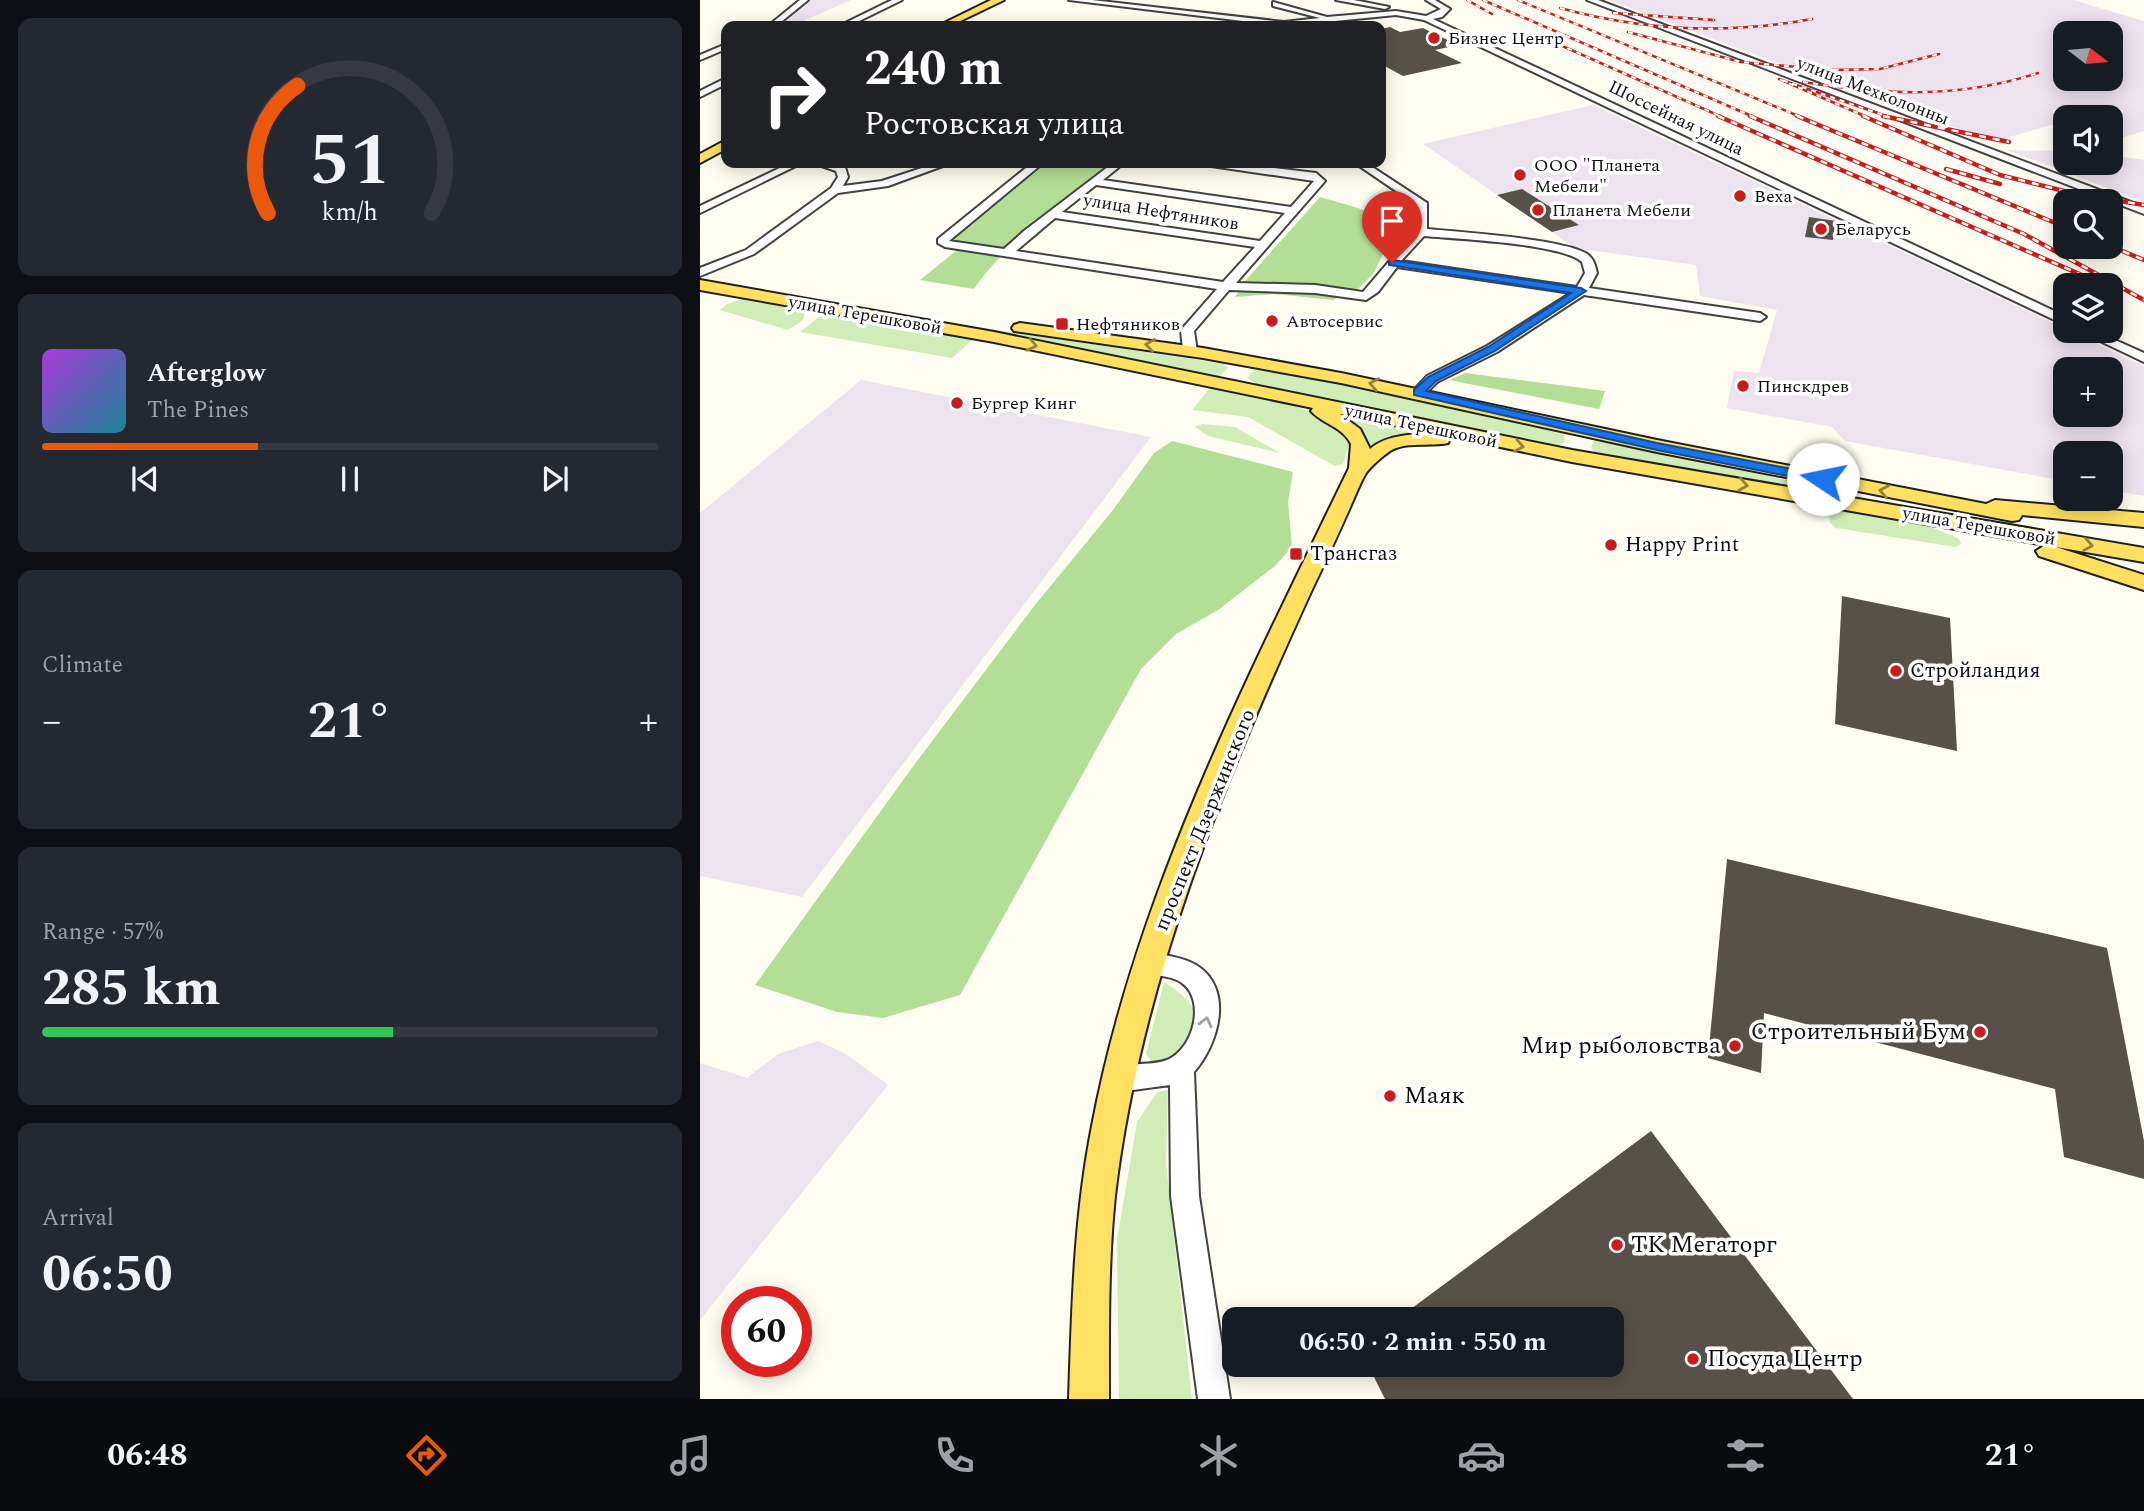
<!DOCTYPE html>
<html lang="en">
<head>
<meta charset="utf-8">
<style>
	body { margin:0; font-family:Spectral,serif; background:#242831; color:#f1f3f6; height:100vh; display:flex; flex-direction:column; font-size:26px; white-space:nowrap }
	* { box-sizing:border-box; margin:0 }
	p { font-size:23px; color:#9ea1a6 }
	.icon { flex:none; width:38px; height:38px; fill:none; stroke:currentColor; stroke-width:2; stroke-linecap:round; stroke-linejoin:round }
	.map { position:relative; flex:1; overflow:hidden }
	.panel { display:flex; flex-direction:column; gap:18px; padding:18px; background:#0d0f14; width:700px }
	.panel>* { flex:none }
	.top-card { position:absolute; left:21px; top:21px; width:665px; height:147px; border-radius:14px; box-shadow:0 4px 18px #0003; background:#202124; color:#fff; overflow:hidden }
	.needle { width:46px; rotate:106deg }
	.buttons { position:absolute; left:1353px; top:21px; display:grid; gap:14px }
	.buttons a { display:grid; place-items:center; width:70px; height:70px; border-radius:14px; background:#171b24; box-shadow:0 4px 18px #0003; font-size:35px }
	.speed { position:absolute; left:21px; top:1286px; display:flex; gap:14px; font-size:35px; font-weight:700; text-align:center }
	.speed>* { display:grid; place-content:center; width:91px; height:91px; border-radius:50%; background:#171b24; box-shadow:0 4px 18px #0003; line-height:1 }
	.speed .limit { border:10px solid #d22; background:#fff; color:#111 }
	.pin { position:absolute; display:grid; place-items:center; width:60px; height:60px; color:#fff; margin:-72px -30px; border-radius:50% 50% 50% 0; rotate:-45deg; box-shadow:0 0 7px #0007 }
	.pin .icon { rotate:45deg }
	.me { position:absolute; width:77px; margin:-38px; rotate:281deg; stroke-linejoin:round; filter:drop-shadow(0 0 5px #0008) }
	.turn { display:flex; align-items:center; gap:24px; height:147px; padding:0 28px; font-size:32px }
	.turn .icon { width:91px; height:91px; stroke-width:2.5 }
	.turn b { display:block; font-size:49px; line-height:60px }
	.big { font-size:52px; font-weight:700; line-height:1.1 }
	.panel .widget { flex:1; display:flex; flex-direction:column; justify-content:center; gap:10px; min-width:0; padding:0 24px; border-radius:14px; background:#242831 }
	.panel .dial { align-items:center; gap:0 }
	.dial svg { height:182px; overflow:visible; fill:none; stroke:#363941; stroke-width:7; stroke-linecap:round; text-anchor:middle }
	.dial text { fill:#f1f3f6; stroke:none }
	.song { display:flex; align-items:center; gap:21px }
	.cover { width:84px; height:84px; border-radius:10px; background:linear-gradient(135deg,hsl(280 70% 55%),hsl(190 70% 35%)) }
	.played { height:7px; border-radius:4px; background:linear-gradient(90deg,#ea580c 35%,#363941 35%) }
	.keys { display:flex; justify-content:space-around; direction:ltr }
	.heat { display:flex; justify-content:space-between; align-items:center; font-size:38px; direction:ltr }
	.charge { height:10px; border-radius:5px; background:linear-gradient(90deg,#34c759 57%,#363941 0) }
	.trip { position:absolute; left:522px; top:1307px; width:402px; height:70px; border-radius:14px; background:#171b24; box-shadow:0 4px 18px #0003; font-weight:700; line-height:70px; text-align:center }
	.menu { display:flex; height:112px; justify-content:space-around; align-items:center; background:#090b0e; color:#9ea1a6 }
	.menu .icon { width:49px; height:49px }
	.menu .on { color:#ea580c }
	.menu b { font-size:32px; color:#f1f3f6 }
	main { display:flex; flex:1; min-height:0 }
	.map>svg:first-child { display:block }
	.industrial { fill:#ede3ee; fill-rule:evenodd }
	.green { fill:#d0edb7 }
	.forest { fill:#b3de95 }
	.building { fill:#58514a }
	.lines { fill:none; stroke-linecap:round; stroke-linejoin:round }
	.minor-casing { stroke:#424242; stroke-width:4 }
	.major-casing { stroke:#202020; stroke-width:4 }
	.minor { fill:#fff; fill-rule:evenodd }
	.major { fill:#ffe061; fill-rule:evenodd }
	.rail-far1-casing { stroke:#c91d1d; stroke-width:2.5 }
	.rail-casing { stroke:#c91d1d; stroke-width:4.5 }
	.rail-far1 { stroke:#fff; stroke-width:2; stroke-dasharray:5; stroke-linecap:butt }
	.rail { stroke:#fff; stroke-width:2.5; stroke-dasharray:7; stroke-linecap:butt }
	.oneway { stroke:#93823c }
	.oneway2 { stroke:#9f9f9f }
	.route { fill:#1a73e8; stroke:#114b97; stroke-width:2 }
	.poi-dot { fill:#c91d1d; stroke:#fff; stroke-width:2.5 }
	.labels { text-anchor:middle; dominant-baseline:central; stroke-width:7; stroke-linejoin:round; paint-order:stroke }
	.far-poi-label { font-size:18px; fill:#0f0f0f; stroke:#fff; text-anchor:start }
	.far-street-label { font-size:18px; fill:#0f0f0f; stroke:#fff }
	.poi-label { font-size:21px; fill:#0f0f0f; stroke:#fff; text-anchor:start }
	.street-label { font-size:21px; fill:#0f0f0f; stroke:#fff }
	.near-poi-label { font-size:24px; fill:#0f0f0f; stroke:#fff; text-anchor:start }
</style>
</head>
<body>
<main>
<section class="panel">
<div class="widget dial"><svg viewBox="0 0 100 80">
<path d="M14 69A42 42 0 1 1 86 69"/>
<path d="M14 69A42 42 0 0 1 27 13" stroke="#ea580c"/>
<text x="50" y="56" font-size="32" font-weight="700">51</text>
<text x="50" y="72" font-size="11">km/h</text>
</svg></div>
<div class="widget">
<div class="song"><i class="cover"></i><div><b>Afterglow</b><p>The Pines</p></div></div>
<div class="played"></div>
<div class="keys"><svg class="icon" aria-label="previous" viewBox="0 0 24 24"><path d="M18 5L8 12l10 7zM5 5v14"/></svg><svg class="icon" aria-label="pause" viewBox="0 0 24 24"><path d="M8 5v14M16 5v14"/></svg><svg class="icon" aria-label="next" viewBox="0 0 24 24"><path d="M6 5l10 7-10 7zM19 5v14"/></svg></div>
</div>
<div class="widget"><p>Climate</p>
<div class="heat"><a>−</a><b class="big">21°</b><a>+</a></div>
</div>
<div class="widget"><p>Range · 57%</p><b class="big">285 km</b><div class="charge"></div></div>
<div class="widget"><p>Arrival</p><b class="big">06:50</b></div>
</section>
<div class="map">
<svg width="1444" height="1399" viewBox="0 0 1444 1399">
	<rect width="100%" height="100%" fill="#fffdf1"/>
	<path class="industrial" d="M109 0H151L99 23 81 22Z
		M909 0H1373L1444 21V131L1421 138 1411 135 1410 117H1365V121L1296 141 1203 110ZM1410 33V79H1365V33Z
		M893 105 1444 366V496L1411 490 1410 453H1365V481L1145 441 1132 427 1027 408 1034 371 1059 373 1077 310 1000 296 996 265 875 248 723 144ZM1365 369H1410V415H1365Z
		M1307 150 1365 151V163H1410L1411 155 1444 160V202Z
		M161 380 451 437 102 897 0 876V513Z
		M118 1041 146 1054 188 1085 0 1320V1063L47 1078 78 1054Z"/>
	<path class="green" d="M45 298 106 310 103 320 88 330 20 310 27 304Z
		M124 313 273 339 252 358 100 332Z
		M243 322 499 360 524 364 528 368 520 376 510 377Z
		M554 370H569L849 428 860 431 865 437 864 443 857 447 841 444 557 384 547 378Z
		M510 388C545 396 608 402 635 427 640 431 644 439 649 444L643 464 635 466 548 417 492 410Z
		M645 417 723 434 683 441 668 449 658 428Z
		M502 424 535 427 580 453 508 436 495 427Z
		M894 441H908L1173 499 896 454 891 448Z
		M1141 509C1181 515 1223 520 1259 539L1261 544 1256 547 1136 528 1130 523 1129 516 1132 511Z
		M464 982C477 991 495 1002 496 1019 496 1034 479 1060 464 1062 460 1063 456 1062 452 1062L446 1054Z
		M468 1090 466 1163 492 1399H419L417 1240 437 1122 457 1092Z"/>
	<path class="forest" d="M345 163H414C365 202 310 237 274 289L220 280 256 251 250 240Z
		M620 197 658 208 697 226 673 274 659 288 633 300 574 294 535 297 546 280Z
		M765 373 905 391 899 409 749 380Z
		M472 441 593 472 588 502 592 547 575 566 518 610 476 634 441 669 260 995 183 1018 137 1012 55 985 217 761 335 605 413 510 454 453Z"/>
	<path class="building" d="M690 27 700 32 723 28 758 45 735 50 762 63 703 76 681 64V29Z
		M822 189 879 225 852 232 797 195Z
		M1109 217 1136 221 1133 240 1105 237Z
		M1142 596 1250 618 1257 751 1135 724Z
		M1027 859 1407 948 1444 1141V1179L1364 1157 1355 1089 1064 1013 1061 1073 1008 1058Z
		M951 1131 1153 1399H685L668 1365H912V1320H696Z"/>
	<g class="lines">
		<g class="minor-casing">
			<path id="minor" d="M100 0H108L76 26H68Z
				M192 0H202L149 26H139Z
				M369 0H392L584 22 620 18 573 6V2L627 17 696 11 726 16 741 9 726 0H735L750 9 742 17 733 19 1365 316V325L724 20 696 15 584 26Z
				M636 0H654L689 7 685 9Z
				M887 0H898L1444 207V214Z
				M26 44V49L0 60V55Z
				M26 78V84L0 97V91Z
				M90 163H102L0 213V206Z
				M113 163H129L145 167 148 177 143 186 182 181 237 163H251L188 186 138 193 54 254 0 276V268L46 250 131 188 138 177 136 171Z
				M332 163H343L249 241 304 249 324 231 413 163H424L403 180 591 207 614 181 511 166 506 163H533L616 173 625 181 536 283 615 285 663 292 715 231 718 206 655 163H666L727 203V229C759 232 865 239 887 254 894 259 895 265 897 273L889 288 1060 313 1066 317 1060 321 884 295 797 352 737 382 723 396 718 397 711 393 727 376 787 346 871 293 697 267 678 292 666 300 615 293 529 290 494 331 497 351 490 355 483 351 481 330 517 289 245 247 238 243V239ZM396 185 585 213 560 241 362 212ZM355 218 555 247 523 282 316 251ZM724 236C756 239 861 243 882 262L885 273 877 287 701 261Z
				M1379 331H1395L1444 353V362Z
				M449 953C465 955 482 957 496 965 535 989 518 1045 494 1072L499 1196 530 1399H498L471 1196 470 1085 433 1090 418 1091 409 1087 405 1078 409 1069C427 1061 448 1067 467 1060 494 1049 506 1000 482 983 470 974 454 977 441 972L437 964 441 956Z"/>
		</g>
		<g class="major-casing">
			<path id="major" d="M291 0H304L250 26H238Z
				M26 140V149L0 163V154Z
				M0 280 294 332 872 450 1444 548V562L1356 547 1444 575V590L1339 556 1336 551 1345 545 872 462 748 436 750 439 748 443C730 447 706 441 690 451 683 456 671 466 666 473 659 485 654 499 648 512 636 539 623 567 610 594 522 786 440 984 415 1196 408 1264 409 1331 409 1399H369C372 1307 374 1217 392 1126 436 893 547 679 649 468L651 444C642 426 622 424 611 411L613 408 294 342 0 290ZM640 414 736 434C714 434 687 434 670 449L660 429Z
				M320 323 503 348 641 373 957 440 1286 504 1295 500 1444 513V527L1322 515 1319 520 1312 521 957 452 641 383 503 358 314 331 312 328 314 325Z"/>
		</g>
		<use href="#minor" class="minor"/>
		<use href="#major" class="major"/>
		<g class="rail-far1-casing">
			<path id="rail-far1" d="M767 0 792 14
				M783 0 1054 117
				M818 0 1101 117
				M860 8C944 31 1026 35 1112 19
				M913 13 1014 20
				M928 32 1041 62 1131 70 1180 69 1239 54
				M849 40 1022 117
				M1103 82C1183 95 1260 99 1338 73
				M1167 117 1079 79 1189 117"/>
		</g>
		<g class="rail-casing">
			<path id="rail" d="M1018 116 1384 276
				M1050 116 1324 234 1444 300
				M1097 116 1365 227
				M1163 116 1300 175 1372 193 1444 205
				M1183 116 1309 142
				M1246 169 1300 184
				M1410 246 1444 260"/>
		</g>
		<use href="#rail-far1" class="rail-far1"/>
		<use href="#rail" class="rail"/>
	</g>
	<defs><path id="oneway-chevron" d="M-2-3.5L2.5 0L-2 3.5" fill="none" stroke-width="1.6" stroke-linecap="round" stroke-linejoin="round" transform="scale(1.75)"/></defs>
	<g class="oneway">
		<use href="#oneway-chevron" transform="translate(332 345) rotate(12)"/>
		<use href="#oneway-chevron" transform="translate(450 345) rotate(-172)"/>
		<use href="#oneway-chevron" transform="translate(674 384) rotate(-169)"/>
		<use href="#oneway-chevron" transform="translate(819 446) rotate(11)"/>
		<use href="#oneway-chevron" transform="translate(1043 485) rotate(10)"/>
		<use href="#oneway-chevron" transform="translate(1184 491) rotate(-169)"/>
		<use href="#oneway-chevron" transform="translate(1388 545) rotate(10)"/>
	</g>
	<use class="oneway2" href="#oneway-chevron" transform="translate(506 1022) rotate(-76)"/>
	<path class="route" d="M692 260 881 288 886 291 795 351 736 381 726 391 957 443 1123 475 1129 479 1123 483 957 450 714 395V390L728 377 788 347 871 293 689 265V261Z"/>
	<g class="poi-dot">
		<circle cx="734" cy="38" r="7"/>
		<circle cx="820" cy="175" r="7"/>
		<circle cx="1040" cy="196" r="7"/>
		<circle cx="838" cy="210" r="7"/>
		<circle cx="1121" cy="229" r="7"/>
		<circle cx="572" cy="321" r="7"/>
		<rect x="355" y="317" width="14" height="14" rx="3.5"/>
		<circle cx="1043" cy="386" r="7"/>
		<circle cx="257" cy="403" r="7"/>
		<circle cx="911" cy="545" r="7"/>
		<rect x="589" y="547" width="14" height="14" rx="3.5"/>
		<circle cx="1196" cy="671" r="7"/>
		<circle cx="1280" cy="1032" r="7"/>
		<circle cx="1035" cy="1046" r="7"/>
		<circle cx="690" cy="1096" r="7"/>
		<circle cx="917" cy="1245" r="7"/>
		<circle cx="993" cy="1359" r="7"/>
	</g>
	<g class="labels">
		<g class="far-poi-label">
			<text x="748" y="38">Бизнес Центр</text>
			<text x="834" y="165">ООО "Планета<tspan x="834" dy="21">Мебели"</tspan></text>
			<text x="1054" y="196">Веха</text>
			<text x="852" y="210">Планета Мебели</text>
			<text x="1135" y="229">Беларусь</text>
			<text x="586" y="321">Автосервис</text>
			<text x="376" y="324">Нефтяников</text>
			<text x="1057" y="386">Пинскдрев</text>
			<text x="271" y="403">Бургер Кинг</text>
		</g>
		<g class="far-street-label">
			<text transform="translate(1173 91) rotate(21)">улица Мехколонны</text>
			<text transform="translate(976 118) rotate(26)">Шоссейная улица</text>
			<text transform="translate(461 212) rotate(9)">улица Нефтяников</text>
			<text transform="translate(165 315) rotate(10)">улица Терешковой</text>
			<text transform="translate(721 426) rotate(12)">улица Терешковой</text>
			<text transform="translate(1279 526) rotate(10)">улица Терешковой</text>
		</g>
		<g class="poi-label">
			<text x="925" y="545">Happy Print</text>
			<text x="610" y="554">Трансгаз</text>
			<text x="1210" y="671">Стройландия</text>
		</g>
		<g class="street-label">
			<text transform="translate(505 820) rotate(-68)">проспект Дзержинского</text>
		</g>
		<g class="near-poi-label">
			<text x="1266" y="1032" text-anchor="end">Строительный Бум</text>
			<text x="1021" y="1046" text-anchor="end">Мир рыболовства</text>
			<text x="704" y="1096">Маяк</text>
			<text x="931" y="1245">ТК Мегаторг</text>
			<text x="1007" y="1359">Посуда Центр</text>
		</g>
	</g>
</svg>
<div class="buttons">
<a><svg class="needle" viewBox="-14 -14 28 28"><path d="M0-13l5 13h-10z" fill="#e53935"/><path d="M0 13l5-13h-10z" fill="#9ea1a6"/></svg></a>
<a><svg class="icon" aria-label="sound" viewBox="0 0 24 24"><path d="M4 9h4l5-4v14l-5-4H4zM17 9q2 3 0 6"/></svg></a>
<a><svg class="icon" aria-label="search" viewBox="0 0 24 24"><circle cx="10" cy="10" r="6"/><path d="M15 15l6 6"/></svg></a>
<a><svg class="icon" aria-label="layers" viewBox="0 0 24 24"><path d="M12 4l9 5-9 5-9-5zM3 14l9 5 9-5"/></svg></a>
<a>+</a>
<a>−</a>
</div>
<div class="speed"><div class="limit">60</div></div>
<div class="pin" style="left:692px;top:263px;background:#d93025"><svg class="icon" aria-label="arrive" viewBox="0 0 24 24"><path d="M6 21V4h12l-3 4 3 4H6"/></svg></div>
<svg class="me" style="left:1123px;top:479px" viewBox="-20 -20 40 40"><circle r="19" fill="#fff"/><path d="M0-13L10 11 0 6-10 11z" fill="#1a73e8"/></svg>
<div class="trip">06:50 · 2 min · 550 m</div>
<div class="top-card">
<div class="turn"><svg class="icon" aria-label="right" viewBox="0 0 24 24"><path d="M7 20v-9h11M14 6l5 5-5 5"/></svg><div><b>240 m</b>Ростовская улица</div></div>
</div>
</div>
</main>
<nav class="menu">
<b>06:48</b>
<svg class="icon on" aria-label="directions" viewBox="0 0 24 24"><path d="M12 3l9 9-9 9-9-9zM9 14v-3h6M13 9l2 2-2 2"/></svg>
<svg class="icon" aria-label="music" viewBox="0 0 24 24"><path d="M9 18V5l10-2v13"/><circle cx="6" cy="18" r="3"/><circle cx="16" cy="16" r="3"/></svg>
<svg class="icon" aria-label="phone" viewBox="0 0 24 24"><path d="M5 4h4l2 5-3 2q2 4 5 5l2-3 5 2v4C11 20 4 13 5 4z"/></svg>
<svg class="icon" aria-label="climate" viewBox="0 0 24 24"><path d="M12 3v18M4 7l16 10M4 17L20 7"/></svg>
<svg class="icon" aria-label="car" viewBox="0 0 24 24"><path d="M5 17H2v-5l4-1 3-4h7l3 4 3 1v5h-3M9 17h6M6 11h13"/><circle cx="7" cy="17" r="2"/><circle cx="17" cy="17" r="2"/></svg>
<svg class="icon" aria-label="filters" viewBox="0 0 24 24"><path d="M4 7h16M4 17h16"/><circle cx="9" cy="7" r="2"/><circle cx="15" cy="17" r="2"/></svg>
<b>21°</b>
</nav>
</body>
</html>
